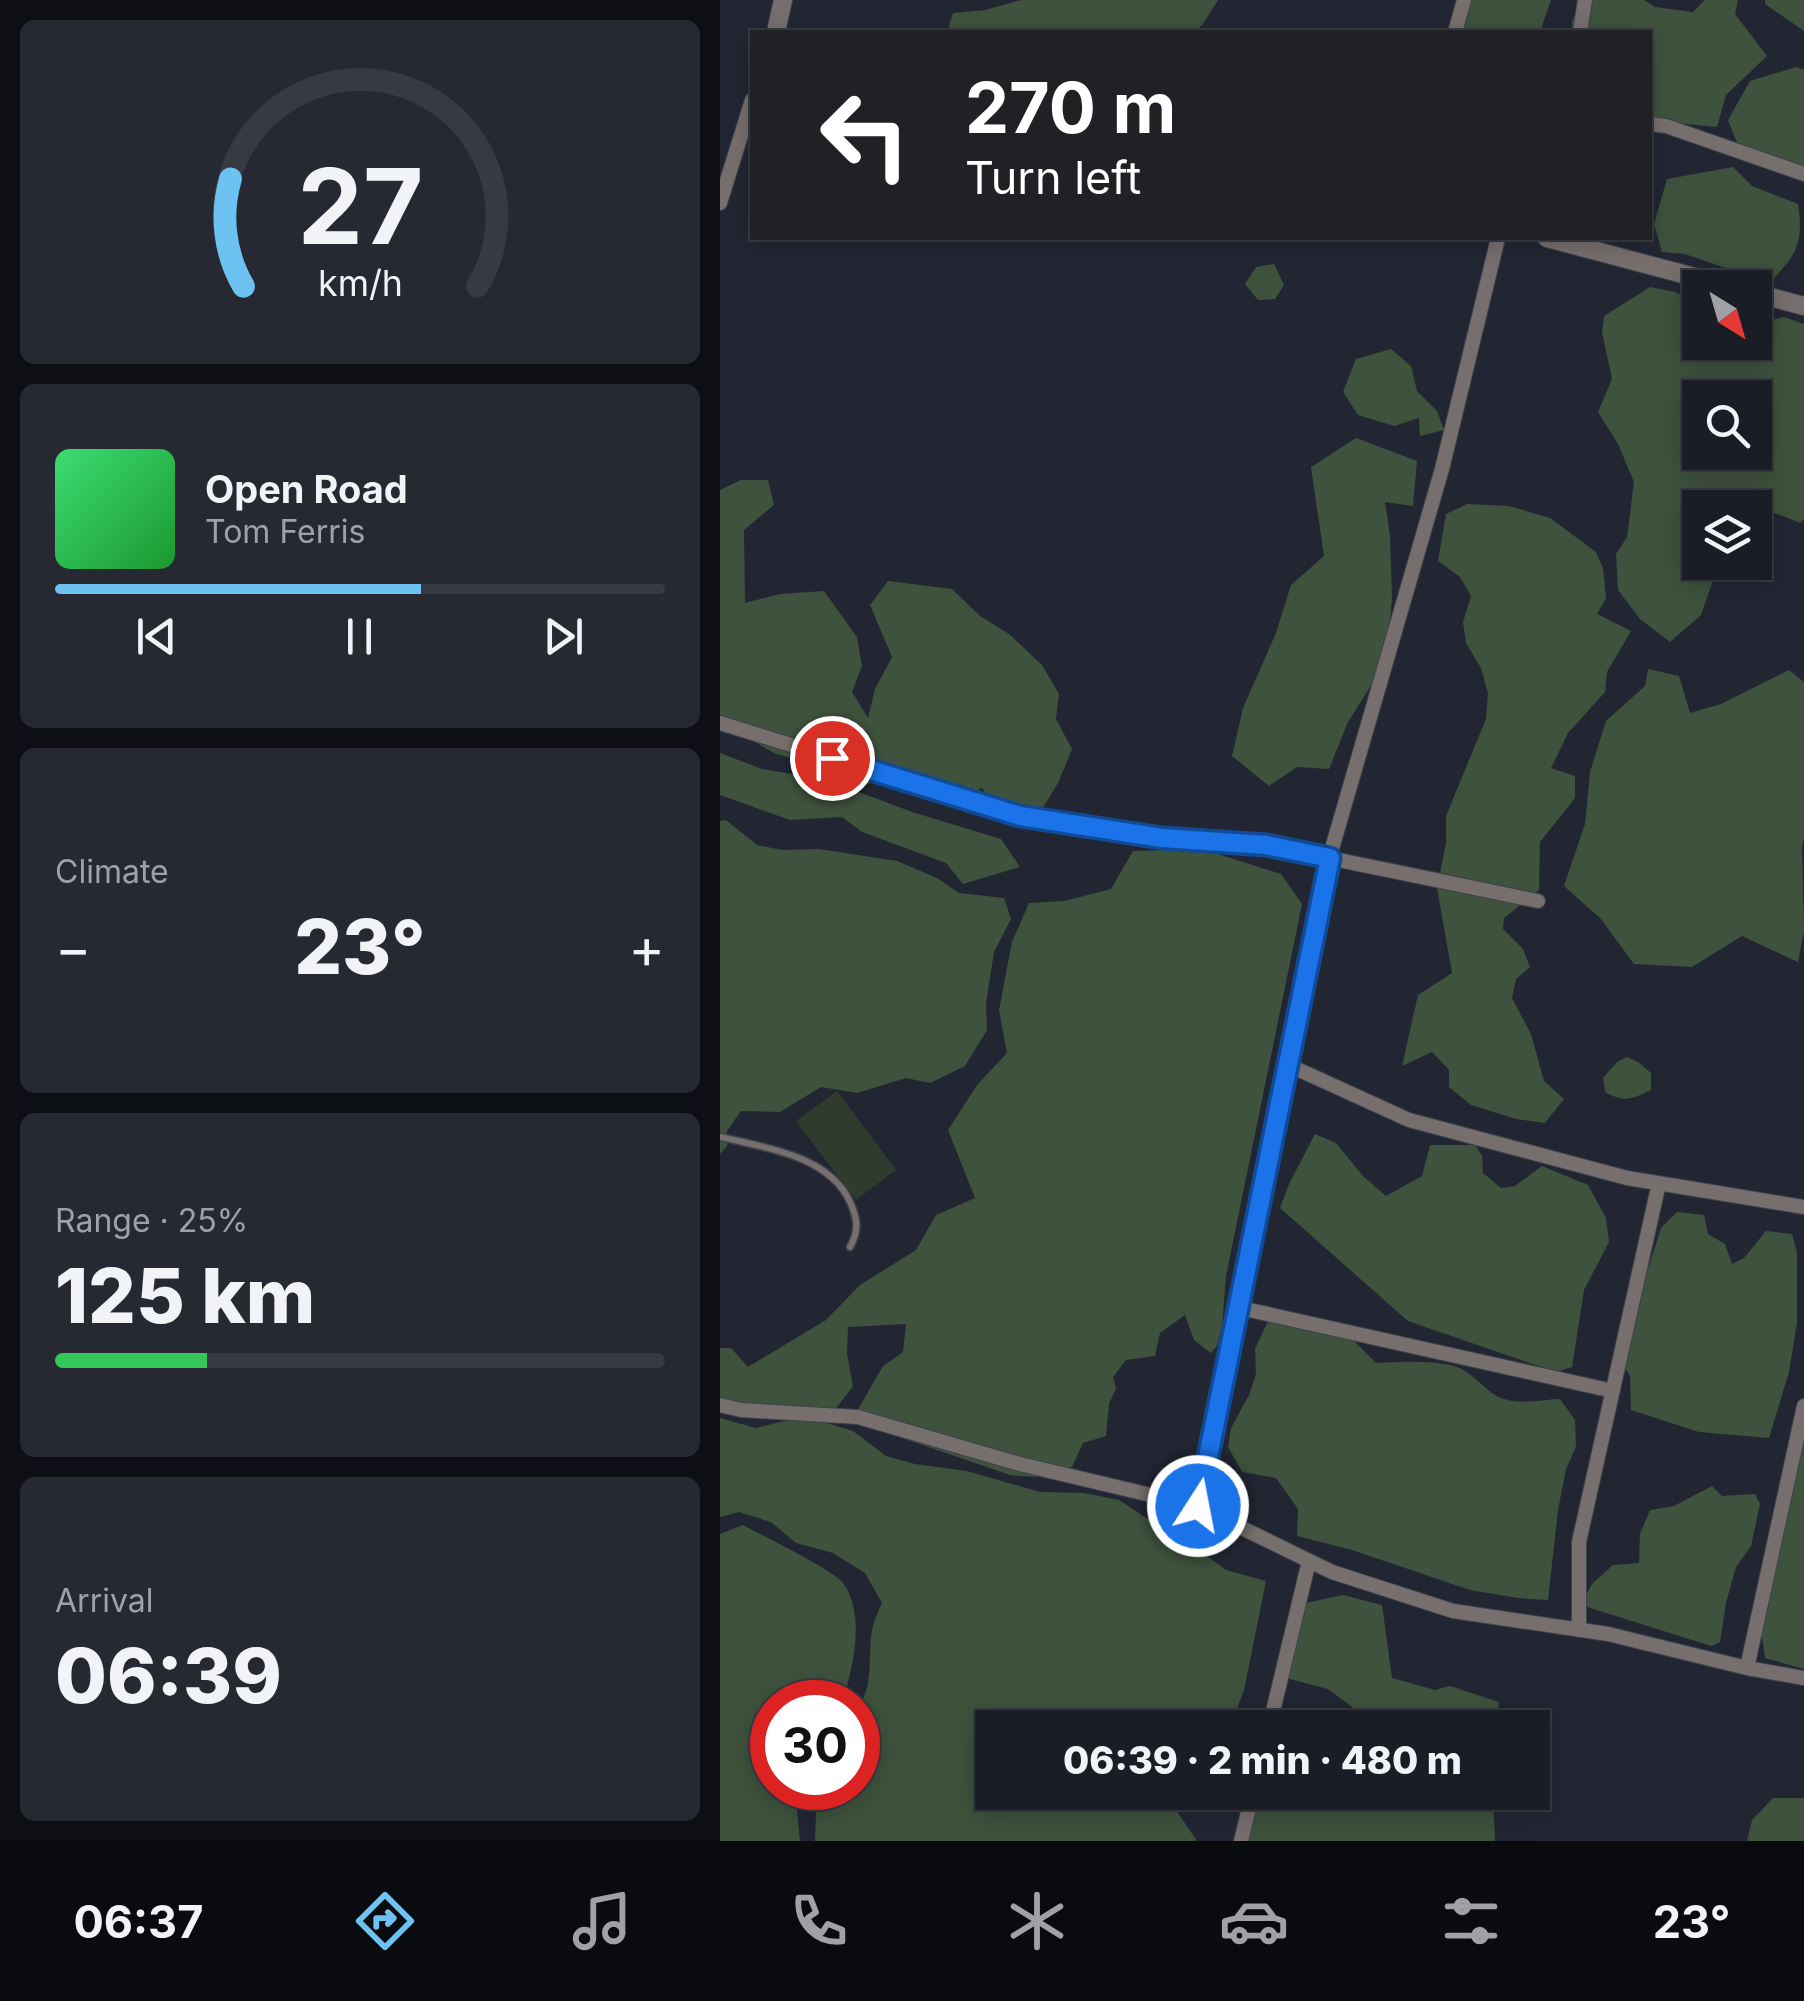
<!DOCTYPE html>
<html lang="en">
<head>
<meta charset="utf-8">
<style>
	body { margin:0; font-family:Inter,sans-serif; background:#272932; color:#f1f3f6; height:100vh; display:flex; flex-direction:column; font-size:38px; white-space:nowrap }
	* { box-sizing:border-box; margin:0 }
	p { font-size:32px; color:#9fa1a7 }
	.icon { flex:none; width:55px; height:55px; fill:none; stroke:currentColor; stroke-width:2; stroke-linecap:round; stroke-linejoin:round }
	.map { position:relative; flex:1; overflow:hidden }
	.sheet { display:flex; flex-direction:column; gap:20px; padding:20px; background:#0e0f15; width:720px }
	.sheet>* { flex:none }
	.hud { position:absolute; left:30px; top:30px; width:902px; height:210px; border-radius:0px; box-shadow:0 5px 25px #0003,0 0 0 2px #383a43; background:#202124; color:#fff; overflow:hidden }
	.needle { width:65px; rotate:143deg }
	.fabs { position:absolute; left:962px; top:270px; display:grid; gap:20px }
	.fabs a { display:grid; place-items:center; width:90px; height:90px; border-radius:0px; background:#1a1c26; box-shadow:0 5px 25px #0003,0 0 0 2px #383a43; font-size:50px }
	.speed { position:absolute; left:30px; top:1680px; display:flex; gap:20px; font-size:50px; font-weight:700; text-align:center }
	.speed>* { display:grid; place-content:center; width:130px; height:130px; border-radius:50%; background:#1a1c26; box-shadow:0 5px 25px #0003,0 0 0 2px #383a43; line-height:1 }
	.speed .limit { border:15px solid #d22; background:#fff; color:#111 }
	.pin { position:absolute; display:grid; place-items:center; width:85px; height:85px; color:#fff; margin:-42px; border:5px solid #fff; border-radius:50%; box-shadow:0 2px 10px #0007 }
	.me { position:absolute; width:110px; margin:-55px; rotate:11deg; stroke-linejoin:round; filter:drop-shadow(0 0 8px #0008) }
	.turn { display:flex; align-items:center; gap:35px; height:210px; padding:0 50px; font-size:45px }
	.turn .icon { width:130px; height:130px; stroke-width:2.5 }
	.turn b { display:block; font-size:70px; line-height:85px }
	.big { font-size:75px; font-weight:800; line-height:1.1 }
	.sheet .tile { flex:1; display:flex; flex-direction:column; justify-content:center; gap:15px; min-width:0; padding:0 35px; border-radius:15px; background:#272932 }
	.sheet .dial { align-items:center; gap:0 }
	.dial svg { height:260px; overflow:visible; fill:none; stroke:#383a43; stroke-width:7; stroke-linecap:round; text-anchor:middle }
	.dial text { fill:#f1f3f6; stroke:none }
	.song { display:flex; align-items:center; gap:30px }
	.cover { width:120px; height:120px; border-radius:15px; background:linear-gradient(135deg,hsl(140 70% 55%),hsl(130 70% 35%)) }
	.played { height:10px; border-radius:5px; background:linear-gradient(90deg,#6cc3f2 60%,#383a43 60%) }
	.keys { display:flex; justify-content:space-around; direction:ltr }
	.heat { display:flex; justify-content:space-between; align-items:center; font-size:55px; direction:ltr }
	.charge { height:15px; border-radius:8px; background:linear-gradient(90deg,#34c759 25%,#383a43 0) }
	.trip { position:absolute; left:255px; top:1710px; width:575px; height:100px; border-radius:0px; background:#1a1c26; box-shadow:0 5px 25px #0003,0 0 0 2px #383a43; font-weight:800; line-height:100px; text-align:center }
	.tabs { display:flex; height:160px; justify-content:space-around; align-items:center; background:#0a0b0f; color:#9fa1a7 }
	.tabs .icon { width:70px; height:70px }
	.tabs .on { color:#6cc3f2 }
	.tabs b { font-size:45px; color:#f1f3f6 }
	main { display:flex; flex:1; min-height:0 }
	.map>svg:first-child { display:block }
	.green { fill:#2e3b2d }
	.forest { fill:#3e523d; fill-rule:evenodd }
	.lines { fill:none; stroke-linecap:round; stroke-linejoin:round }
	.service-casing { stroke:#3e424e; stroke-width:9 }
	.minor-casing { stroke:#3e424e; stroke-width:16 }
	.tertiary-casing { stroke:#3e424e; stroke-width:20 }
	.service { stroke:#776f6d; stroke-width:6 }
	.minor { stroke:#776f6d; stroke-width:14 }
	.tertiary { stroke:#776f6d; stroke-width:18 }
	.route-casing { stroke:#114b97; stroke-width:25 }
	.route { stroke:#1a73e8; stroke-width:18 }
</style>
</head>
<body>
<main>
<section class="sheet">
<div class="tile dial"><svg viewBox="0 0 100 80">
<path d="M14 69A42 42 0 1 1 86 69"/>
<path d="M14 69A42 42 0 0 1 10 36" stroke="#6cc3f2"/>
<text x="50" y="56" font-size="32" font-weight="700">27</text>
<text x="50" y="72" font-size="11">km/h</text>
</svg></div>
<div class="tile">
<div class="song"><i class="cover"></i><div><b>Open Road</b><p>Tom Ferris</p></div></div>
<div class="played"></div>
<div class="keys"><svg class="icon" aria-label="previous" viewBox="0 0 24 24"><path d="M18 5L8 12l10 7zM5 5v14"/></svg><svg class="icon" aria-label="pause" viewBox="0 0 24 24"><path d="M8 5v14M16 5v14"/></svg><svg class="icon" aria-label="next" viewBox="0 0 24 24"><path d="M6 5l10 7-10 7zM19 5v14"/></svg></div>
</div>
<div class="tile"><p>Climate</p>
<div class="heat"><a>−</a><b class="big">23°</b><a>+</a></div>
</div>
<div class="tile"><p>Range · 25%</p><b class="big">125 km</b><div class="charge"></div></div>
<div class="tile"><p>Arrival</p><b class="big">06:39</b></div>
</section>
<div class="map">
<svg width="1084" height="1841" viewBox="0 0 1084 1841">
	<rect width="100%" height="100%" fill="#222633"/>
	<path class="green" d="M117 1091 176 1170 136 1200 76 1121Z"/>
	<path class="forest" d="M301 0H498L483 24 474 32H227L233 13 265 10Z
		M736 0H831L820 32H732L737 13Z
		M861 0H924L935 7 973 12 985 0H1018L1015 14 1047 56 1006 95 997 127 956 123 930 116V32H852V22Z
		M1045 0H1084V31L1045 4Z
		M1076 67 1084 70V176L1021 153 1008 120 1030 81Z
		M1013 167 1032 186 1078 204C1084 244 1076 256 1049 283L965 254 942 252 934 224 947 179Z
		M554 264 564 285 555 299 538 300 525 284 536 267Z
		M930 287 955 292 980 306V342H1035V324L1064 317 1084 324V519L1080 523 1029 503 1026 507 980 508V562L999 563 981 615 950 642 920 619 898 590 896 554 907 537 914 482 898 444 878 412 892 379 882 332 884 316ZM980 398H1035V452H980Z
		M671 349 691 366 697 391 717 411 724 430 700 436 699 418 674 426 638 415 623 392 636 359Z
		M636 438 697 461 693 506 665 502 670 535 672 599 666 662 628 722 609 769 577 767 549 786 512 756 523 708 556 633 571 585 604 556 591 467Z
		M21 480H48L54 505 24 530 25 603 60 594 104 591 137 637 142 666 132 692 148 718 155 689 172 657 150 605 168 581 232 589 260 616 289 634 322 665 339 694 336 719 352 749 338 783 319 814 276 806 262 788 236 801 208 792 174 769 150 784 102 760 70 758 54 753 0 722V490Z
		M747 504 789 506 830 518 876 552 883 568 886 598 877 614 911 631 887 672 885 692 848 733 831 768 855 776V798L820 842 819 890 784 918 783 929 803 949 810 967 796 979 792 998 811 1034 824 1081 844 1099 825 1123 796 1119 751 1105 729 1087V1070L712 1052 682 1066 698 995 732 973 717 888 726 843V816L766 719 768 693 761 668 746 643 743 622 751 596 740 577 718 561 726 514Z
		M928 669 959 676 970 713 1001 704 1069 670 1084 682V838L1082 846 1084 931 1078 962 1022 936 972 967 914 964 881 919 844 886 865 824 870 772 886 721 925 686Z
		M0 753 42 769 107 780 192 812 281 839 300 867 243 884 226 863 142 832 122 817 70 820 0 795Z
		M6 820 37 845 62 850 99 849 177 861 217 878 239 893 284 898 291 919 274 952 266 1003 267 1030 245 1066 210 1083 186 1078 137 1093 101 1087 60 1112 21 1111 7 1131V1146L0 1154V821Z
		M482 849 561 874 582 904 506 1276 502 1327 497 1346 491 1353 474 1340 465 1315 440 1333 435 1356 406 1360 393 1377 396 1388 389 1404 386 1436 363 1443 352 1467 316 1477 290 1475 162 1431 137 1411 163 1366 183 1352 186 1324 128 1327 127 1354 133 1386 114 1411 96 1407 49 1411 0 1407V1348H11L28 1367 106 1320 140 1285 196 1250 216 1215 255 1198 228 1130 257 1085 287 1053 279 1010 292 942 309 903 344 901 391 889 413 851Z
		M907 1057 918 1062 931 1073V1090C912 1099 905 1103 885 1092L883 1078 897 1062Z
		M595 1134 616 1143 643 1176 666 1196 702 1176 710 1145H755L762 1156 763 1173 781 1188 795 1186 822 1166 868 1185 886 1218 889 1242 864 1290 852 1367 836 1372 688 1321 560 1208 569 1184Z
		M957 1212 984 1215 988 1234 1005 1244 1012 1264 1024 1258 1046 1231 1072 1234 1077 1253V1323L1069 1372 1049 1438 979 1432 911 1410 910 1376 894 1349 919 1297 941 1228Z
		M550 1317 624 1331 656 1363C679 1362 712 1360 734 1366 749 1370 760 1384 772 1393 791 1407 817 1400 840 1399L855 1420 856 1447 846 1469 838 1510 828 1600 798 1598 750 1590 632 1550 577 1536 578 1509 556 1478 522 1472 508 1447 511 1428 529 1395 536 1374 535 1349Z
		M0 1418 36 1428 64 1421 94 1419 133 1431 166 1456 195 1464 247 1471 320 1492 364 1493 399 1500 428 1519 445 1536 486 1555 506 1570 546 1581 524 1690 510 1727H407L405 1712 384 1727 272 1728V1792H396L416 1803 437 1800 454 1807 477 1841H95L97 1788H138V1707C156 1682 146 1654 153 1626 155 1618 159 1610 162 1603L145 1573 113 1553 76 1543 51 1522 19 1512 0 1517Z
		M1084 1429V1669L1045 1658 1041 1629Z
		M992 1486 1002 1496 1035 1494 1040 1504 1031 1546 1016 1567 1006 1603 1000 1642 991 1646 861 1605 872 1584 893 1565 919 1563 920 1534 930 1510 954 1506Z
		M23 1525C41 1535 114 1570 123 1583 146 1614 133 1669 122 1702H52V1788H75L80 1841H0V1534Z
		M623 1595 662 1605 672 1678 715 1690 730 1686 779 1702 775 1727H655V1724L608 1689 566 1678 581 1604Z
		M549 1793H773L775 1841H520L533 1809Z
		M1053 1798H1084V1841H1027L1032 1820Z"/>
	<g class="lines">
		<g class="service-casing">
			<path id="service" d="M0 1137C44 1147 110 1156 130 1202 138 1219 139 1231 130 1247"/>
		</g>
		<g class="minor-casing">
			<path id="minor" d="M735 32 744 0
				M860 32 865 0
				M930 124 946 126 1084 174
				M0 203 32 100
				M778 238 722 469 604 876 477 1506 612 1572 733 1611 888 1634 1027 1668 1084 1678
				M0 723 300 816 442 838 546 845 818 901
				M566 1064 689 1120 907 1178 1084 1207
				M516 1307 893 1391
				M0 1405 21 1410 138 1417 296 1463 477 1506
				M859 1630V1542L939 1183
				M1027 1668 1084 1406
				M549 1728 589 1561
				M521 1841 533 1792"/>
		</g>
		<g class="tertiary-casing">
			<path id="tertiary" d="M56 32 63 0
				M827 238 1016 288
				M1035 293 1084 306"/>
		</g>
		<use href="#service" class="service"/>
		<use href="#minor" class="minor"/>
		<use href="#tertiary" class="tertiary"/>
	</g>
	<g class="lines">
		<g class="route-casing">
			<path id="route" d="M112 758 300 816 442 838 546 845 610 858 478 1506"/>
		</g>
		<use href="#route" class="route"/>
	</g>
</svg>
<div class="fabs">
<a><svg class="needle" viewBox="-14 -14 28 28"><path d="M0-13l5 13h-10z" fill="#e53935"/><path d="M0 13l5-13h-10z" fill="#9fa1a7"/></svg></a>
<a><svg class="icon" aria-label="search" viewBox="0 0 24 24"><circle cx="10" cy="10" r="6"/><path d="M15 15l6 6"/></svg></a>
<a><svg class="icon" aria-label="layers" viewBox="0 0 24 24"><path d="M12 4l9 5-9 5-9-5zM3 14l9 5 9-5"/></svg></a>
</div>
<div class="speed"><div class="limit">30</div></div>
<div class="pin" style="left:112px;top:758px;background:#d93025"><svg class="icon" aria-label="arrive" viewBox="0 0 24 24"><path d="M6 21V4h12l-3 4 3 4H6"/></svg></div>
<svg class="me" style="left:478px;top:1506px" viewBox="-20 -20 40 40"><circle r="17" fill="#1a73e8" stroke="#fff" stroke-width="3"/><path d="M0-11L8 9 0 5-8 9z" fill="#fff"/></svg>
<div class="trip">06:39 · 2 min · 480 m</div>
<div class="hud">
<div class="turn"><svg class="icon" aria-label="left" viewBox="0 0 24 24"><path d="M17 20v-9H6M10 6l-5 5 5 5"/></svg><div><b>270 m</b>Turn left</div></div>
</div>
</div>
</main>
<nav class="tabs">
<b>06:37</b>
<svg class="icon on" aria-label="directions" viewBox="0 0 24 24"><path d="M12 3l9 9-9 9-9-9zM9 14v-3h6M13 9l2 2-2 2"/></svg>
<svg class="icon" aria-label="music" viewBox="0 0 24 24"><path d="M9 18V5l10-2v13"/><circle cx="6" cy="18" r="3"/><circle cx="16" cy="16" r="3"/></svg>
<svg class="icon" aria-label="phone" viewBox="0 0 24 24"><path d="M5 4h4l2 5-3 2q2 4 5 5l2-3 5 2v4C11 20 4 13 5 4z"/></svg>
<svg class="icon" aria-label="climate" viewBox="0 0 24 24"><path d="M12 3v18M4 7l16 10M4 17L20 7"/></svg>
<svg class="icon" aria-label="car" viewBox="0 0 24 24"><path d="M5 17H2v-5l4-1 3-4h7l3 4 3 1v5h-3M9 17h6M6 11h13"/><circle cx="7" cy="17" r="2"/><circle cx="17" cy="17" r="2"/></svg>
<svg class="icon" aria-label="filters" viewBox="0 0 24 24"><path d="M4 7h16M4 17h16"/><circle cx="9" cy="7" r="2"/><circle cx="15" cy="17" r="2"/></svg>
<b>23°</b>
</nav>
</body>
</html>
